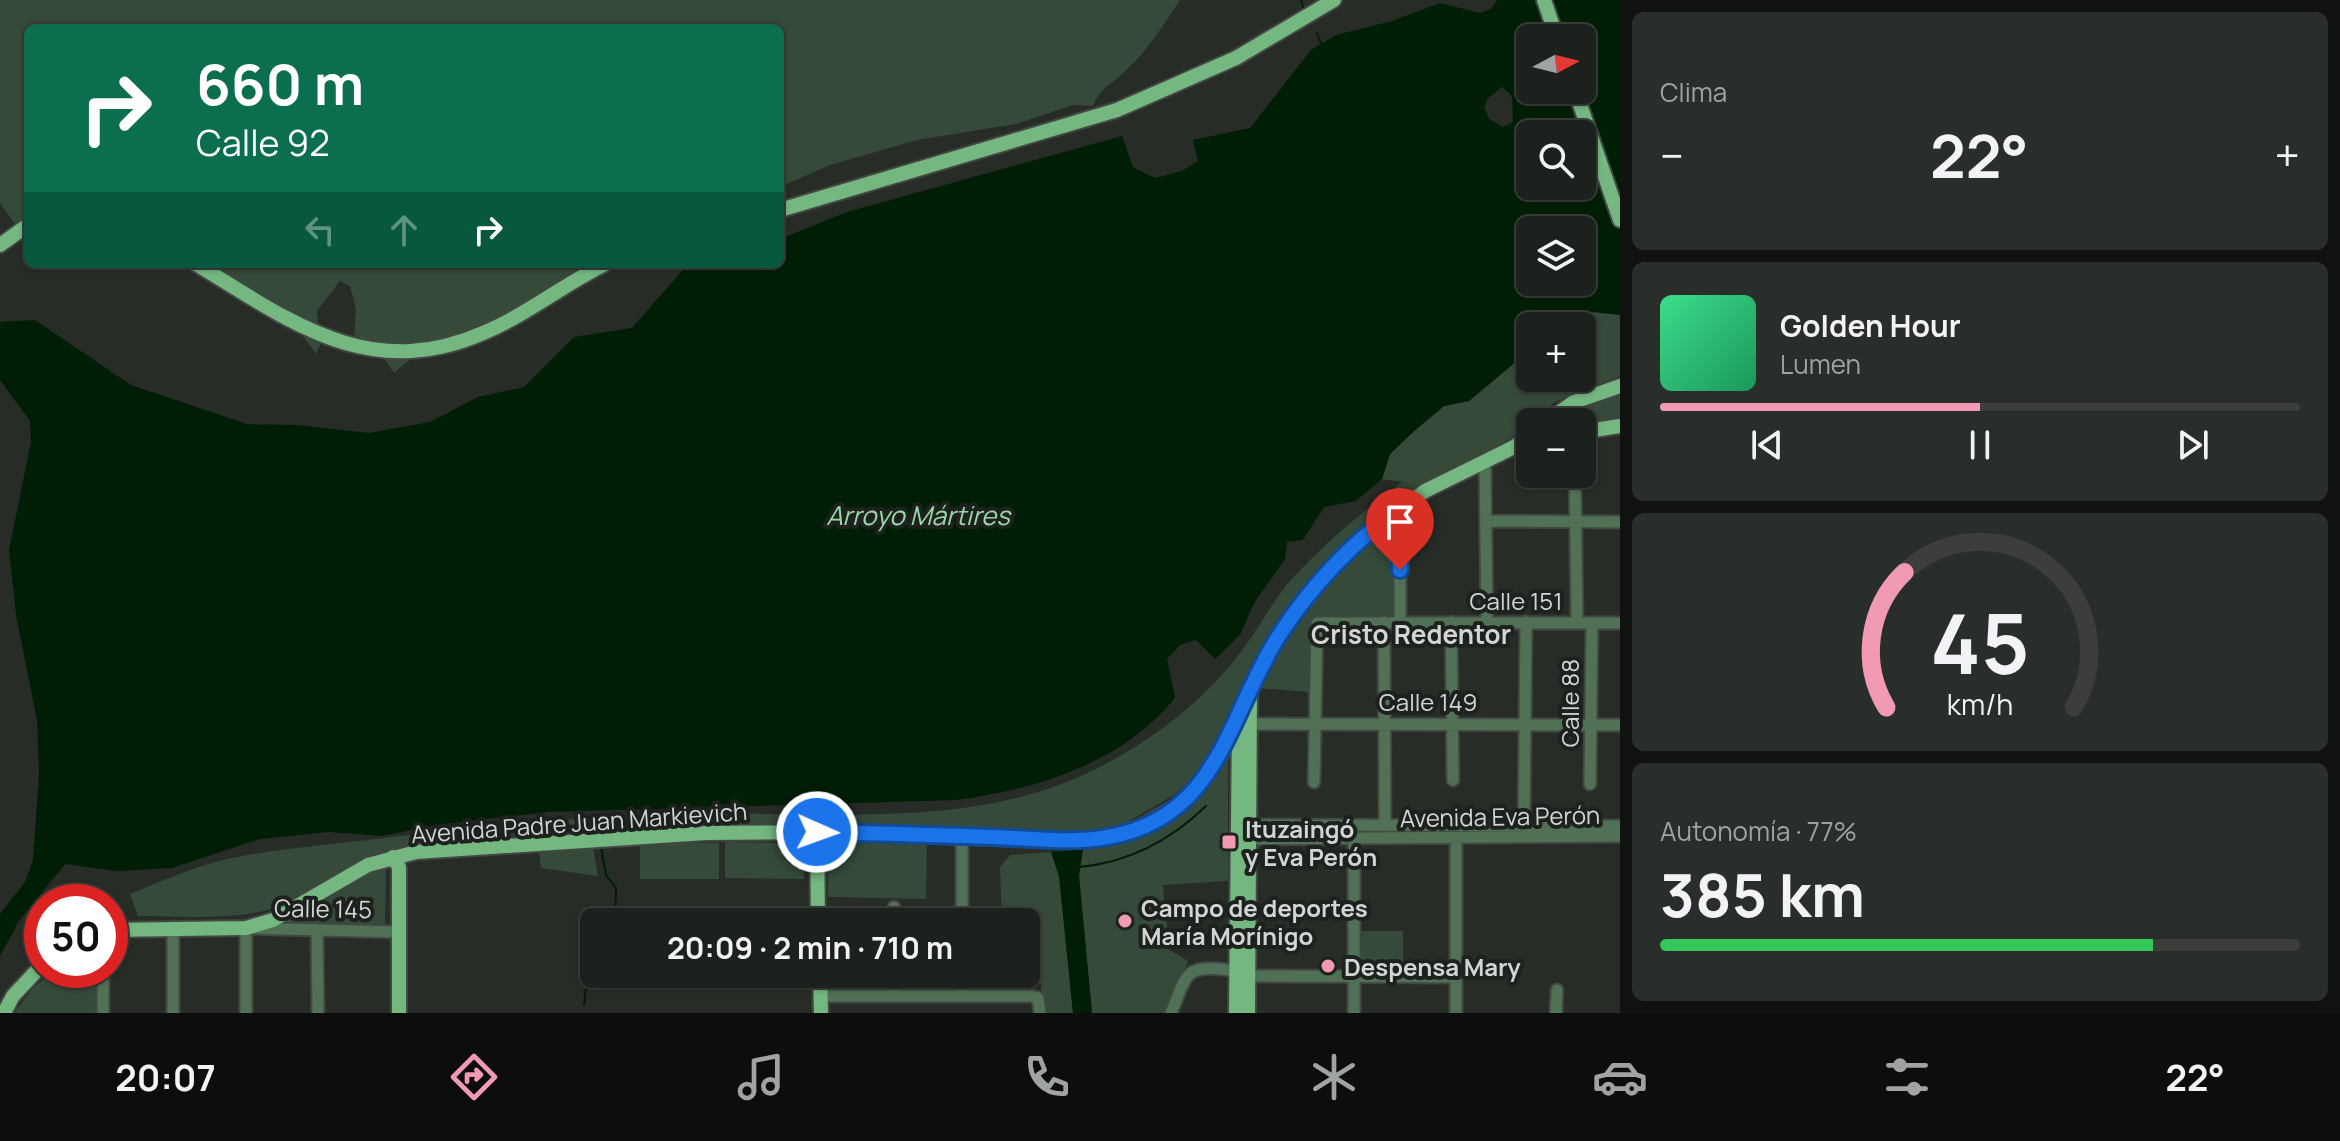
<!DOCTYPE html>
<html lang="es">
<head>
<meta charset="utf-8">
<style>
	body { margin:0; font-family:Manrope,sans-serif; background:#2a2e2a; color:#f1f3f6; height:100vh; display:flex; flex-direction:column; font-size:30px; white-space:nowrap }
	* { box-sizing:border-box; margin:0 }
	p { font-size:26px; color:#a0a3a4 }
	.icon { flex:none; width:44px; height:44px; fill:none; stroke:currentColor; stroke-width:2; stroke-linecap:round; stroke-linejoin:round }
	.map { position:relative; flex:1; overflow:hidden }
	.side { display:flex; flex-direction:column; gap:12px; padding:12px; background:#101210; width:720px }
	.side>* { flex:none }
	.hud { position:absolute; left:24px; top:24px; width:760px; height:244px; border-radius:12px; box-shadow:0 2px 6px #0004,0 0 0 2px #3b3e3b; background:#0b6e4f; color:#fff; overflow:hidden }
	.needle { width:52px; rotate:83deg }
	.fabs { position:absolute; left:1516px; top:24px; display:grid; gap:16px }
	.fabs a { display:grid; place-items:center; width:80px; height:80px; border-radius:12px; background:#1d211d; box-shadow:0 2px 6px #0004,0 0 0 2px #3b3e3b; font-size:40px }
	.speed { position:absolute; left:24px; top:884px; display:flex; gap:16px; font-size:40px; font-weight:700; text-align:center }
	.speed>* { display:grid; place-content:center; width:104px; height:104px; border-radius:50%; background:#1d211d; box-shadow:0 2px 6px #0004,0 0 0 2px #3b3e3b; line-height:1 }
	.speed .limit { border:12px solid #d22; background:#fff; color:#111 }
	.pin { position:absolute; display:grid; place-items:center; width:68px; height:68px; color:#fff; margin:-82px -34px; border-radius:50% 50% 50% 0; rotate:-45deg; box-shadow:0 0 8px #0007 }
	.pin .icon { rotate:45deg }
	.me { position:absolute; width:88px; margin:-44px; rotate:92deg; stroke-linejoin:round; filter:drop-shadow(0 0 6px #0008) }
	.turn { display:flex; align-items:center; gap:28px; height:168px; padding:0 40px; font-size:36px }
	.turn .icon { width:104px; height:104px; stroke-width:2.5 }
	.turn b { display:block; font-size:56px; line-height:68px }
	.lanes { display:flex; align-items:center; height:76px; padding:0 40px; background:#0003; justify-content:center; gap:40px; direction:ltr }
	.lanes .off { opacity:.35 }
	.big { font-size:60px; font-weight:700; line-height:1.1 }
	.side .tile { flex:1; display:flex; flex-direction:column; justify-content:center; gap:12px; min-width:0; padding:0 28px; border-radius:12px; background:#2a2e2a }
	.side .dial { align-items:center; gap:0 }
	.dial svg { height:208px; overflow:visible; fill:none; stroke:#3b3e3b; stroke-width:7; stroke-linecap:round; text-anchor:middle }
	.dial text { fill:#f1f3f6; stroke:none }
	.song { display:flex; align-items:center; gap:24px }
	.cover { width:96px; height:96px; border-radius:12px; background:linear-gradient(135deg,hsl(150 70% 55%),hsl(150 70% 35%)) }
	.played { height:8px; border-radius:4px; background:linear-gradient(90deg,#f19ab4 50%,#3b3e3b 50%) }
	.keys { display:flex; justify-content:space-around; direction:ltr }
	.heat { display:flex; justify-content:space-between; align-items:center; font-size:44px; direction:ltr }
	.charge { height:12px; border-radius:6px; background:linear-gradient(90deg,#34c759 77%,#3b3e3b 0) }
	.trip { position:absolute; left:580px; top:908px; width:460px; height:80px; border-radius:12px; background:#1d211d; box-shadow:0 2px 6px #0004,0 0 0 2px #3b3e3b; font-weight:700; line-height:80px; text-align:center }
	.tabs { display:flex; height:128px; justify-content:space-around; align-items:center; background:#0c0d0c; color:#a0a3a4 }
	.tabs .icon { width:56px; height:56px }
	.tabs .active { color:#f19ab4 }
	.tabs b { font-size:36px; color:#f1f3f6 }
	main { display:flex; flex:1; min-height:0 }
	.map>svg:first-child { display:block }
	.green { fill:#354a38 }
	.water { fill:#001e06; fill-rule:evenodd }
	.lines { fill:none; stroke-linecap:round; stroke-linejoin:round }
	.stream { stroke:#001e06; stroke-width:2 }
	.minor-casing { stroke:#424742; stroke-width:15 }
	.major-casing { stroke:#424742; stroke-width:18 }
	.minor { stroke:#517157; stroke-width:11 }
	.major { stroke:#74b781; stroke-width:14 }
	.route-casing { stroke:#114b97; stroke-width:20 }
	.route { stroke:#1a73e8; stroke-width:14 }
	.poi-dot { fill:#f19ab4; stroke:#1d221e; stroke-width:3 }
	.labels { text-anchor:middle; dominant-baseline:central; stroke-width:8; stroke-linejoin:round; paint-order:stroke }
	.street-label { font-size:24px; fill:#d2d5d2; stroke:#1d221e }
	.poi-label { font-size:24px; font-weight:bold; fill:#d2d5d2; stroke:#1d221e; text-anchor:start }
	.water-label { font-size:26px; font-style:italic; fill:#9bd7a6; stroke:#1d221e }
	.neighbourhood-label { font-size:26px; font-weight:bold; fill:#d2d5d2; stroke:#1d221e }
</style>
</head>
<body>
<main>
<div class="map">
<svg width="1620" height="1013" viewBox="0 0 1620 1013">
	<rect width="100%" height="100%" fill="#272c27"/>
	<path class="green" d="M0 0H1180C1163 26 1145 54 1122 74 1107 88 1102 86 1093 106L1073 105 1016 124 917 140 830 165 780 187V28H28V224L16 225 0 203Z
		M182 264H613L485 333 458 352 420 351 394 373 380 352 354 338 356 309 350 286 340 281 317 311 320 345 316 354 301 333Z
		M1593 312 1620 315V376L1555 402 1509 439 1411 493 1361 532 1284 614 1258 657 1201 771 1174 795 1126 823 1107 829 1075 832C855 825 632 815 414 847 358 855 345 877 299 899 248 923 193 916 138 916L130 894C161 881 191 868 223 860 275 848 331 845 384 838 492 825 599 815 708 814 841 812 988 830 1109 762 1161 734 1207 697 1243 649 1260 627 1272 601 1291 580 1324 543 1363 512 1402 482L1382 479 1390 454 1413 432 1444 406 1469 401 1530 350V378H1582V326H1562Z
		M1620 391V423L1582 427V422H1558L1596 400Z
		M1395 521V620L1311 618V692L1256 688 1289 627 1356 550Z
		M1228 756V881L1163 885 1169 950 1188 961 1167 1013H1092L1079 876 1083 849C1159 842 1183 813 1228 756Z
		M1252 831H1620L1252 836Z
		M592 841 598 876 541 868 538 843Z
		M725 842 804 843V879L725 878Z
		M828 842 927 844 926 899 828 897Z
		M640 843H719V879H640Z
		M1051 852 1059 876 1073 1013H1042L1041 984 1003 986V974H1026V922H1002L1000 867 1010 855Z
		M386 865 385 929 262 926 372 868Z
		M1360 931H1403V975H1360Z
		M54 970H97V1013H14L33 988Z"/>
	<path class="water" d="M1497 0H1620V315L1593 312 1562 326H1530V350L1469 401 1444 406 1413 432 1390 454 1382 479 1356 501 1324 507 1303 540 1287 542 1285 559 1254 603 1240 635 1215 659 1196 640 1180 645 1167 659 1175 698C1122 763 1038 789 957 800L547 812 437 825 382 836 329 832 260 839 172 868 117 871 65 864 19 921 0 956V914L25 882 33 860 39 773 37 720 16 615 9 550 31 442 30 421 0 380V322L35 320 131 385 247 424 295 425 370 433 430 422 478 397 524 387 574 337 632 328 688 264H780V239L847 212 1122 136 1133 167 1155 178 1182 171 1198 161 1193 140 1250 128 1311 50 1336 35 1392 21 1440 3 1480 13 1491 9ZM1530 38H1582V90H1530ZM1502 87 1512 96 1513 122 1503 127 1489 119 1484 107 1488 98ZM1530 134H1582V186H1530ZM1530 230H1582V282H1530Z
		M1083 849 1079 876 1092 1013H1073L1059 876 1051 852Z"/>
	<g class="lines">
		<path class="stream" d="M1301 0 1304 10
			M1317 33 1321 44
			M601 847 606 875 616 888 615 922
			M1080 867C1130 862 1171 840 1206 806
			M584 1005 587 981 594 965"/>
		<g class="minor-casing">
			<path id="minor" d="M1485 462 1487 622
				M1575 474 1577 622
				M1486 521 1620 522
				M1384 622 1385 826
				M1400 622V508
				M1451 622 1453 780
				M1245 724 1620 725
				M1314 782 1317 623H1620
				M1590 784 1592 623
				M1524 826 1526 622
				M1620 826 1249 825 1238 832 1249 839 1620 836
				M1354 840V1013
				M894 922V907
				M962 922V836
				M173 927V1013
				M317 930 318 1013
				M103 970V1013
				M962 994V974
				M894 995V974
				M820 996H1031L1038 998 1040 1013
				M246 1013V928L399 932
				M1171 1013C1176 1002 1180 987 1187 977 1197 962 1235 970 1248 976L1456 977
				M1456 1013V838
				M1556 1013 1557 990"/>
		</g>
		<g class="major-casing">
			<path id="major" d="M1544 0 1557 38
				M1575 90 1620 220
				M780 210 1117 110 1236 58 1334 0
				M0 245 28 225
				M196 264C290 321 369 383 483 333 526 315 563 285 605 264
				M1546 422 1574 402 1620 386
				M1582 432 1620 426
				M817 832 818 922
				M393 857 399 867V1013
				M110 930 246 928 273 920 368 865 416 852 706 833 817 832 1086 841 1133 831 1179 805 1207 777 1229 741 1264 661 1281 632 1347 550 1425 491 1514 447 1530 435
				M820 974 821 1013
				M4 1013 13 996 42 965
				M1236 1013 1239 725
				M1248 1013 1250 693"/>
		</g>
		<use href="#minor" class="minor"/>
		<use href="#major" class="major"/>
	</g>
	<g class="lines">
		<g class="route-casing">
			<path id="route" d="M817 832C875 833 934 835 993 837 1030 838 1070 844 1108 837 1221 817 1227 715 1280 634 1312 585 1353 542 1400 508V570"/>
		</g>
		<use href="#route" class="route"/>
	</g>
	<g class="poi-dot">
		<rect x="1221" y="834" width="16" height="16" rx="4"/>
		<circle cx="1125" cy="921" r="8"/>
		<circle cx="1328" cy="966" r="8"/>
	</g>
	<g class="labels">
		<g class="street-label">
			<text x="1516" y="600">Calle 151</text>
			<text x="1428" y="701">Calle 149</text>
			<text transform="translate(1569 703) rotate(-90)">Calle 88</text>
			<text transform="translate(1500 816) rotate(-1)">Avenida Eva Perón</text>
			<text transform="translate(579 822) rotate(-4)">Avenida Padre Juan Markievich</text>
			<text transform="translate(323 908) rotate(1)">Calle 145</text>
		</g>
		<g class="poi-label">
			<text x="1245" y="828">Ituzaingó<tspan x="1245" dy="28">y Eva Perón</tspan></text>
			<text x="1141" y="907">Campo de deportes<tspan x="1141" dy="28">María Morínigo</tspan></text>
			<text x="1344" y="966">Despensa Mary</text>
		</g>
		<g class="water-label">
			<text x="918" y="515">Arroyo Mártires</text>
		</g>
		<g class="neighbourhood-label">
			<text x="1411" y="634">Cristo Redentor</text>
		</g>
	</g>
</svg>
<div class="fabs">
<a><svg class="needle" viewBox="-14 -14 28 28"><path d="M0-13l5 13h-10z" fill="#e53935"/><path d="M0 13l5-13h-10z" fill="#a0a3a4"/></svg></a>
<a><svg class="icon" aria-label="search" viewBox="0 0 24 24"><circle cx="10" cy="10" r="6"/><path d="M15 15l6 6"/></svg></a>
<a><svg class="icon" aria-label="layers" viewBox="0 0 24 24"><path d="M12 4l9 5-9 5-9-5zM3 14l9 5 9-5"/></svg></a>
<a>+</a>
<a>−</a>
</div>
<div class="speed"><div class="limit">50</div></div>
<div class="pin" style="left:1400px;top:570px;background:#d93025"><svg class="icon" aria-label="arrive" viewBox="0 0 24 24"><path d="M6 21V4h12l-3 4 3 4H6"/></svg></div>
<svg class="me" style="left:817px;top:832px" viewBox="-20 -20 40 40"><circle r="17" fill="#1a73e8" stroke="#fff" stroke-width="3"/><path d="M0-11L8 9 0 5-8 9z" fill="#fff"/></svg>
<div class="trip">20:09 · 2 min · 710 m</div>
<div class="hud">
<div class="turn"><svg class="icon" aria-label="right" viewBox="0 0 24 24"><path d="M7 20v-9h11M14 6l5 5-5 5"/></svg><div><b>660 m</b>Calle 92</div></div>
<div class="lanes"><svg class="icon off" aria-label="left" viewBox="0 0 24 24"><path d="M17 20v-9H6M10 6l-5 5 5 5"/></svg><svg class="icon off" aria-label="ahead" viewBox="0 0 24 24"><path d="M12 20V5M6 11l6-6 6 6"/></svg><svg class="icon" aria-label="right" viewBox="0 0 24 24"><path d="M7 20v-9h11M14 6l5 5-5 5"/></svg></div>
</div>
</div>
<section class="side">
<div class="tile"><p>Clima</p>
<div class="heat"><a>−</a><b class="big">22°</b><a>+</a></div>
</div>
<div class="tile">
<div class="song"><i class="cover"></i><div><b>Golden Hour</b><p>Lumen</p></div></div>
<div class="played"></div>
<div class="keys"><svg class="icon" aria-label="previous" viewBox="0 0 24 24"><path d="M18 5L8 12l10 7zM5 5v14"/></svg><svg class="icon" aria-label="pause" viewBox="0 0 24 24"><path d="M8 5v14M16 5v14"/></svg><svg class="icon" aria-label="next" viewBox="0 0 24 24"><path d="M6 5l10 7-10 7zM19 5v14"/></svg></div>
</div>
<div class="tile dial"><svg viewBox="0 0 100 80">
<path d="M14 69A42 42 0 1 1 86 69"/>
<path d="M14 69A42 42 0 0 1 21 17" stroke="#f19ab4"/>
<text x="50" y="56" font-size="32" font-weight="700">45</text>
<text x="50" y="72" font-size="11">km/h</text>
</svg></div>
<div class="tile"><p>Autonomía · 77%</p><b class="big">385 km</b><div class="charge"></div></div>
</section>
</main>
<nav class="tabs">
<b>20:07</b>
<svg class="icon active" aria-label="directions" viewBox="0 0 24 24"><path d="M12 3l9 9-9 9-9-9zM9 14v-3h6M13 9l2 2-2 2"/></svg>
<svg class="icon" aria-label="music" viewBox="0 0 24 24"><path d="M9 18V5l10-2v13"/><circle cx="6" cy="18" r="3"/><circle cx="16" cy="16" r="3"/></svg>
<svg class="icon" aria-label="phone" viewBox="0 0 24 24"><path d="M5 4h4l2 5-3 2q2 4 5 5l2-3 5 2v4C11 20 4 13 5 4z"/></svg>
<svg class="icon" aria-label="climate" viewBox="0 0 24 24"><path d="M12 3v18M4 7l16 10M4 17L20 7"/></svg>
<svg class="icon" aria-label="car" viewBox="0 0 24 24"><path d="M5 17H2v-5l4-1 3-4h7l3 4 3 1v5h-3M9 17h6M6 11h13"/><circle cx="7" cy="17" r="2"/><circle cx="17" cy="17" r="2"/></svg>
<svg class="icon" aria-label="filters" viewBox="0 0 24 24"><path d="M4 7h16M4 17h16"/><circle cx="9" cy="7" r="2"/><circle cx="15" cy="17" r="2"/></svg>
<b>22°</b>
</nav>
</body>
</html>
